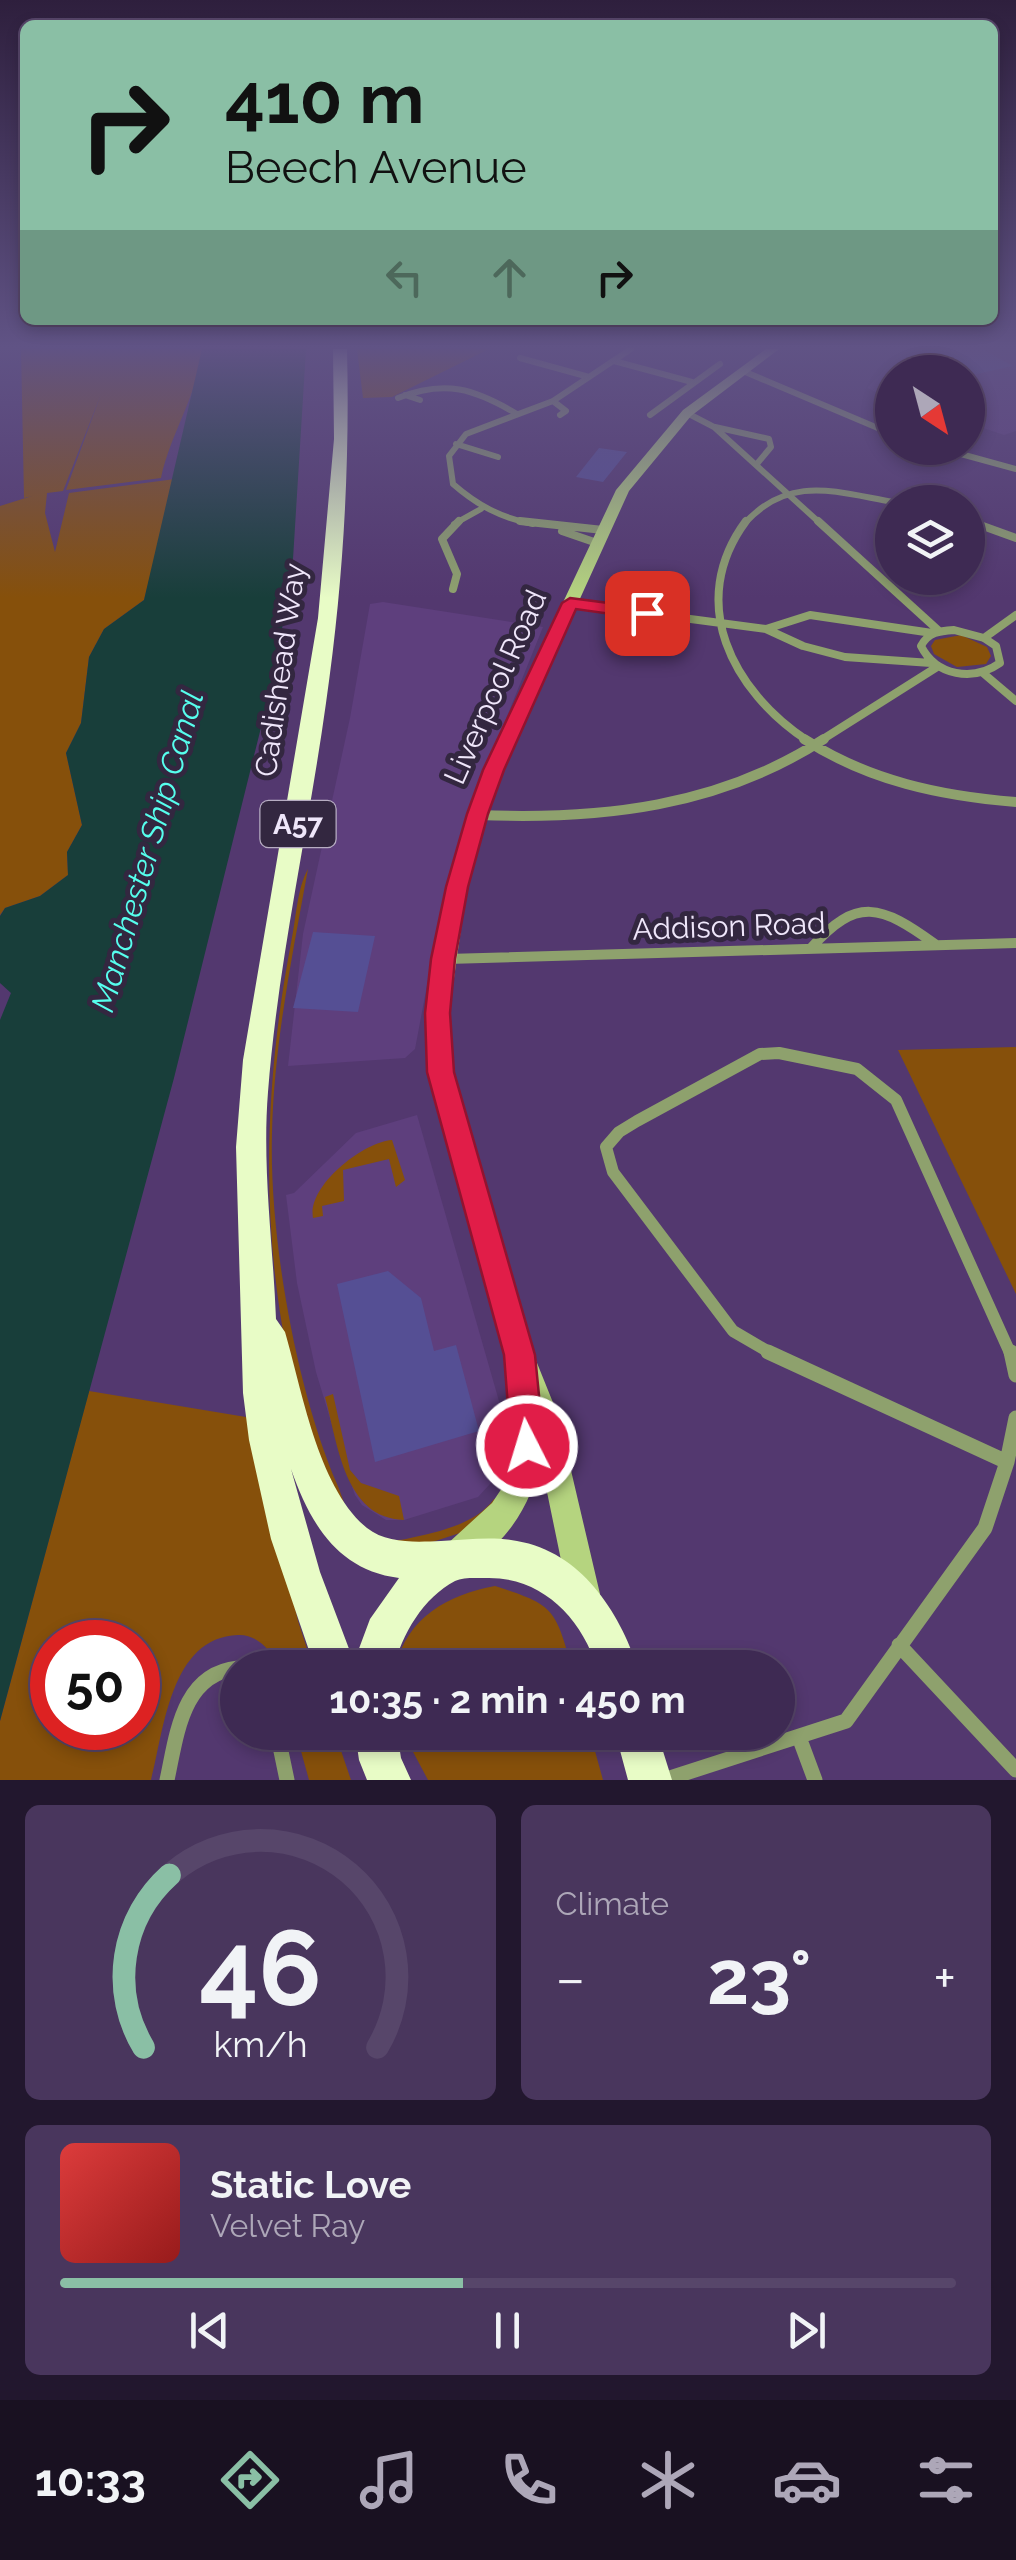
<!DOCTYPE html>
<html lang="en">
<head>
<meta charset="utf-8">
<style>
	body { margin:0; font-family:Raleway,sans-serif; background:#49365d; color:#f1f3f6; height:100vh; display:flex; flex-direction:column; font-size:38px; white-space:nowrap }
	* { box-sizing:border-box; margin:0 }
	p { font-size:32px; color:#ada7b8 }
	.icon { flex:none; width:55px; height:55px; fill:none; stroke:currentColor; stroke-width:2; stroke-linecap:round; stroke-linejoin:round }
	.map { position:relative; height:1780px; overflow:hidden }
	.details { display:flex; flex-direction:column; gap:25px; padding:25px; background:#22172e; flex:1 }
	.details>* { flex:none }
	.top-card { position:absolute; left:20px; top:20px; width:978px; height:305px; border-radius:15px; box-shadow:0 5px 15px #0003,0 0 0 2px #57466a; background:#8abfa5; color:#111; overflow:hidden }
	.needle { width:65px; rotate:144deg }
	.fabs { position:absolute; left:875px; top:355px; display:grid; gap:20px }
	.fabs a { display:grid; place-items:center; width:110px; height:110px; border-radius:50%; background:#3e2a53; box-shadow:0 5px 15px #0003,0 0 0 2px #57466a; font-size:50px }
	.speed { position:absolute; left:30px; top:1620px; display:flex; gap:20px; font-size:50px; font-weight:700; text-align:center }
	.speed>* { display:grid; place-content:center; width:130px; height:130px; border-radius:50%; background:#3e2a53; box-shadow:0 5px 15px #0003,0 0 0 2px #57466a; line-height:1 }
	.speed .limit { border:15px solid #d22; background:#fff; color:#111 }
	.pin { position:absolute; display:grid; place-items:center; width:85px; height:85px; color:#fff; margin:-42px; border-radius:20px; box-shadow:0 5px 15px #0006 }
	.me { position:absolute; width:110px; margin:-55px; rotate:355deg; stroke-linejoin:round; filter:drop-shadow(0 0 8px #0008) }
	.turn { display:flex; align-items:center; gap:35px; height:210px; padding:0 40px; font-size:45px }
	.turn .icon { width:130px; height:130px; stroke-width:2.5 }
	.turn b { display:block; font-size:70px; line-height:85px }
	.lanes { display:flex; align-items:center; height:95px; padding:0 40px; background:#0003; justify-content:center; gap:50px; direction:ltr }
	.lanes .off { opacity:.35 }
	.big { font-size:75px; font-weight:700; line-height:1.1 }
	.details .tile { flex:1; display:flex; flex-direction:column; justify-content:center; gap:15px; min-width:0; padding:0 35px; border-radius:15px; background:#49365d }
	.details .dial { align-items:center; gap:0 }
	.dial svg { height:260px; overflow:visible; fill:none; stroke:#57466a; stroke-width:7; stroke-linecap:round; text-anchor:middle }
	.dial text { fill:#f1f3f6; stroke:none }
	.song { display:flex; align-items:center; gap:30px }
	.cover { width:120px; height:120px; border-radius:15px; background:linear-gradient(135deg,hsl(0 70% 55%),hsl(0 70% 35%)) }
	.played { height:10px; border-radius:5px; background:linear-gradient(90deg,#8abfa5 45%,#57466a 45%) }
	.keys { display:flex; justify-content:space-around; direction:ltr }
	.heat { display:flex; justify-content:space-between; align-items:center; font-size:55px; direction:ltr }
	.details .tiles { flex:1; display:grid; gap:25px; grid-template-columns:1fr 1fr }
	.tile:last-child { grid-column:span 2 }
	.trip { position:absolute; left:220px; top:1650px; width:575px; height:100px; border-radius:50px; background:#3e2a53; box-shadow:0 5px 15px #0003,0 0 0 2px #57466a; font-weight:700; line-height:100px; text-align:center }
	.menu { display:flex; height:160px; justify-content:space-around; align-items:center; background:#191121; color:#ada7b8 }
	.menu .icon { width:70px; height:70px }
	.menu .current { color:#8abfa5 }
	.menu b { font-size:45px; color:#f1f3f6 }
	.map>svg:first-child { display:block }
	.built { fill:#5e3f7d }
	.green { fill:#86500b; fill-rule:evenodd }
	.water { fill:#183e3a }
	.building { fill:#554f94 }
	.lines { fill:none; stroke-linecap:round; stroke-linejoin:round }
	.minor-far4 { stroke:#8ea16d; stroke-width:6 }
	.minor-far3 { stroke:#8ea16d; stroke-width:8 }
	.minor-far2 { stroke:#8ea16d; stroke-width:10 }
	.minor-far1 { stroke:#8ea16d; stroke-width:12 }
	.minor { stroke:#8ea16d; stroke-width:15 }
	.secondary { fill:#b5d47f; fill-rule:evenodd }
	.trunk { fill:#e8fcc6; fill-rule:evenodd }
	.route { fill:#e11d48; stroke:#92132f; stroke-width:2.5 }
	.labels { text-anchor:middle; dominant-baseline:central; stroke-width:10; stroke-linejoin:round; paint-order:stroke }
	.shield { fill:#332740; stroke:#b7adc2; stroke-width:2.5 }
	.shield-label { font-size:28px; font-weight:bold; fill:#efe6fa }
	.street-label { font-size:30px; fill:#efe6fa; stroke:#332740 }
	.water-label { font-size:32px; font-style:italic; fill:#56feed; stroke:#332740 }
</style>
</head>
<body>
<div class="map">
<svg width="1016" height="1780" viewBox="0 0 1016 1780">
	<rect width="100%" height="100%" fill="#53386f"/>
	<path class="built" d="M904 349H1006L1016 355V431L1004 435 968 423V372H892V399L867 388Z
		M383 602 543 627 466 818 437 932 415 1049 405 1058 288 1066 303 934 350 718 370 604Z
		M417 1115 503 1415 504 1458 490 1484 478 1497 404 1520H386L362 1505 355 1495 339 1448 316 1372 297 1283 286 1195 294 1193 356 1133Z"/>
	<path class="green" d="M21 349H202C198 395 170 434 161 478L66 490 101 394 63 491 47 493 45 513 55 552 69 493 175 479 144 600 104 629 89 657 81 723 66 753 82 825 67 852 68 875 40 896 5 908 0 915V506L32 496 24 498Z
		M357 349H489L392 397 363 398Z
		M961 635 987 647 991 656 986 664 957 667 934 654 931 646 935 640Z
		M308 869C292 957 274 1044 272 1133 269 1236 296 1389 337 1484 342 1495 345 1509 352 1519 363 1534 389 1543 406 1539 437 1532 475 1525 494 1499L505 1502C485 1528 456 1534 426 1544 396 1554 364 1551 343 1525 323 1501 316 1463 307 1433 259 1273 260 1106 291 943 296 920 297 888 308 869Z
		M1016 1047V1294L898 1050Z
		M392 1140 405 1180 396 1187 389 1159 343 1170 344 1201 322 1206 323 1216 313 1218C307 1186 363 1142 392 1140Z
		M89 1391 252 1418 298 1621 313 1667H278C272 1651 257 1634 238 1635 170 1637 164 1731 151 1780H0V1721ZM52 1642H138V1728H52Z
		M333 1394 350 1470 361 1483 399 1496 404 1520C344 1518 338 1444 325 1397Z
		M495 1586C555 1605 555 1609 572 1667H395C408 1617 447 1595 495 1586Z
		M296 1733H335L351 1780H309Z
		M403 1733H590L603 1780H428Z"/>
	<path class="water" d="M202 349H306L293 559 276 667 174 1078 0 1721V1020L11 993 0 983V916L5 908 40 896 68 875 67 852 82 825 66 753 81 723 89 657 104 629 144 600Z"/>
	<path class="building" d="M916 349H982L1013 366 968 376V372H957Z
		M599 448 627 452 603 482 576 477Z
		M313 932 375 936 358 1012 293 1008Z
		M388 1271 421 1298 434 1351 456 1345 479 1431 375 1462 337 1284Z"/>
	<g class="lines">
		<path class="minor-far4" d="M520 358 589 377
			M614 361 692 382
			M743 371 892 434
			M405 395 420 400
			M398 398C445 379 475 389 517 414
			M553 401 566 411 560 415
			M687 413 714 427 821 524
			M650 415 720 364
			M715 427 769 439 771 447 756 465
			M456 444 498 457
			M939 448 1016 469
			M968 521 976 524
			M454 524 481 509
			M533 524C501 518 477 505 453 484L449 456 466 434 553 401 631 349
			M744 524C789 474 835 492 893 502"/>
		<path class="minor-far3" d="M520 521 603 530
			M746 521C686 602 732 691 808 741
			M818 521 939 631
			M969 521 1016 538
			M562 531 597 543
			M453 589 457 574 442 539 459 521
			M570 603 766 629 803 646 845 657 931 663
			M766 629 810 615 932 633
			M954 630 984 638 996 646 1000 663C973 682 936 676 921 646 928 632 940 631 954 630Z
			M984 638 1016 615
			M983 673 1016 701
			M820 741 937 667"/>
		<path class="minor-far2" d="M804 739C869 781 941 796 1016 802
			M479 815C601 820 719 807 824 739
			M811 948C857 896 881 905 935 944
			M447 959 1016 943"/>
		<path class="minor-far1" d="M774 1355 733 1331 613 1172 606 1147 619 1132 637 1121 760 1054 779 1053 857 1069 896 1100 1011 1355"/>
		<path class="minor" d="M768 1352 1007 1462
			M1011 1352 1016 1375
			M899 1645 1016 1770
			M277 1732 287 1780
			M799 1737 815 1780
			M167 1780C177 1734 182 1674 238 1668
			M664 1780 846 1721 985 1528 1007 1462 1016 1418"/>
		<path class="secondary" d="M766 349H779L691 416 629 491 502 770 467 887 449 1013 451 1072 533 1353 558 1415 600 1594 595 1605 584 1610 573 1605 568 1594 540 1458C534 1504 501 1553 457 1571L446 1567 442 1556 446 1545 492 1503 504 1485 512 1452 509 1362 429 1072 427 1013 447 887 484 770 616 490 683 410Z"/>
		<path class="trunk" d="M333 349H347C350 468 343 585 326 703 308 833 278 962 268 1092 262 1168 273 1243 276 1319L285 1332C302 1390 318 1488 367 1528 387 1544 417 1542 441 1541 466 1540 492 1536 517 1541 581 1552 619 1611 638 1668H597C581 1616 540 1576 485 1578 476 1578 463 1577 455 1581 424 1597 401 1635 394 1668H315L271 1539 249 1440 243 1393 236 1147 243 1060 318 618 334 439ZM291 1469C310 1523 337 1570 399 1578L370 1619 354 1662 320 1572Z
			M355 1732H397L401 1758 411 1780H367L359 1760Z
			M615 1732H657L672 1780H628Z"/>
	</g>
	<linearGradient id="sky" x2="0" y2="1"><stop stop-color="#2e1f3d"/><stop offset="0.58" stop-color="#605385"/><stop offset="1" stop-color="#605385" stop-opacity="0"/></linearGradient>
	<rect width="1016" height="598" fill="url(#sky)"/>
	<path class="route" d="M570 598 647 608 656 613 647 619 576 609 504 770 488 814 468 887 455 959 450 1013 454 1072 535 1355 544 1446 539 1458 527 1463 516 1458 511 1446 504 1355 427 1072 425 1013 431 959 446 887 467 814 483 770 562 603Z"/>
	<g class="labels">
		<rect class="shield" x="260.5" y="801" width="75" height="46" rx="8"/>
		<g class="shield-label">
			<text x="298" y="824">A57</text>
		</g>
		<g class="street-label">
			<text transform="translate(280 670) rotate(-82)">Cadishead Way</text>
			<text transform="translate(495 687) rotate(-66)">Liverpool Road</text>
			<text transform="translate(729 926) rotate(-2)">Addison Road</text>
		</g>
		<g class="water-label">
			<text transform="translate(147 851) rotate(-74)">Manchester Ship Canal</text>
		</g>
	</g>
</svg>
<div class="fabs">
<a><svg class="needle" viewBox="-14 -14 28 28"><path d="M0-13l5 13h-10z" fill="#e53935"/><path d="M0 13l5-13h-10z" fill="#ada7b8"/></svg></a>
<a><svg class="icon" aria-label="layers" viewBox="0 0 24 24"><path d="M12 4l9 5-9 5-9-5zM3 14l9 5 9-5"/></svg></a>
</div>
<div class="speed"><div class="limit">50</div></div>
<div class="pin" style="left:647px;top:613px;background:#d93025"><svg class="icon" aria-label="arrive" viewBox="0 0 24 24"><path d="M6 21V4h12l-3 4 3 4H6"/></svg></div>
<svg class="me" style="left:527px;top:1446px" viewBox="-20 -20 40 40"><circle r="17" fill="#e11d48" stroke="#fff" stroke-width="3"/><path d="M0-11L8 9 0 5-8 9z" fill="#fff"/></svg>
<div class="trip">10:35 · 2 min · 450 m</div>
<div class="top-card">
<div class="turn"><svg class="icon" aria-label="right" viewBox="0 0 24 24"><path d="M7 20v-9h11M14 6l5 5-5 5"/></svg><div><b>410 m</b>Beech Avenue</div></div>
<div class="lanes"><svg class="icon off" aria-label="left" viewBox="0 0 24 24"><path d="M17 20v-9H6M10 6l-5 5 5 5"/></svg><svg class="icon off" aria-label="ahead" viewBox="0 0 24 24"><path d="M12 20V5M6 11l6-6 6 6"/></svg><svg class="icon" aria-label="right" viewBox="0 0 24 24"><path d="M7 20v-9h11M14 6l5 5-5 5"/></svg></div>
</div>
</div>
<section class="details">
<div class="tiles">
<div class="tile dial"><svg viewBox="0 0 100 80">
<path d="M14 69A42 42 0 1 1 86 69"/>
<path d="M14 69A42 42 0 0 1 22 16" stroke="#8abfa5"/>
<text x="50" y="56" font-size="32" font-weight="700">46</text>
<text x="50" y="72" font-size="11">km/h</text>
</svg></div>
<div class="tile"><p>Climate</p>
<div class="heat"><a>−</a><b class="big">23°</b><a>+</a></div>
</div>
<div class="tile">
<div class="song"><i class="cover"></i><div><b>Static Love</b><p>Velvet Ray</p></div></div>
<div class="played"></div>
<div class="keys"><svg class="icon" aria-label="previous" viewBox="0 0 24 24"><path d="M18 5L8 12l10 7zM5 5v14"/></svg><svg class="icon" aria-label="pause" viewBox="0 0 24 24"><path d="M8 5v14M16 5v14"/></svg><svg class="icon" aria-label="next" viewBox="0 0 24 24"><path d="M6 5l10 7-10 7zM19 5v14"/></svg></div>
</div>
</div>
</section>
<nav class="menu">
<b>10:33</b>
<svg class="icon current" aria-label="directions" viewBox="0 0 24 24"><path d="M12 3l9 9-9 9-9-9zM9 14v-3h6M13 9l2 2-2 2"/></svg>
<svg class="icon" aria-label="music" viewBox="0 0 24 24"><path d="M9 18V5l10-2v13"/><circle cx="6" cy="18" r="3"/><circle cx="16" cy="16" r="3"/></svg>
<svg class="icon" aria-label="phone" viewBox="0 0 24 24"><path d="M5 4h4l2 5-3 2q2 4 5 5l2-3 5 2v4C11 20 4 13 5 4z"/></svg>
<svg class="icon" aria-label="climate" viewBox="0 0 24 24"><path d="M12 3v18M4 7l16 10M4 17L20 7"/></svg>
<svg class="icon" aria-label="car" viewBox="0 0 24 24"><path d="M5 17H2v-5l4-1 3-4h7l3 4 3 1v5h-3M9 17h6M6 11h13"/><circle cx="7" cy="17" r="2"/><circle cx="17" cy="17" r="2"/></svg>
<svg class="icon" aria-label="filters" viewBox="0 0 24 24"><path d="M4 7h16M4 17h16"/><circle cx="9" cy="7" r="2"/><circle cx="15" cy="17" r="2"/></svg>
</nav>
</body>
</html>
